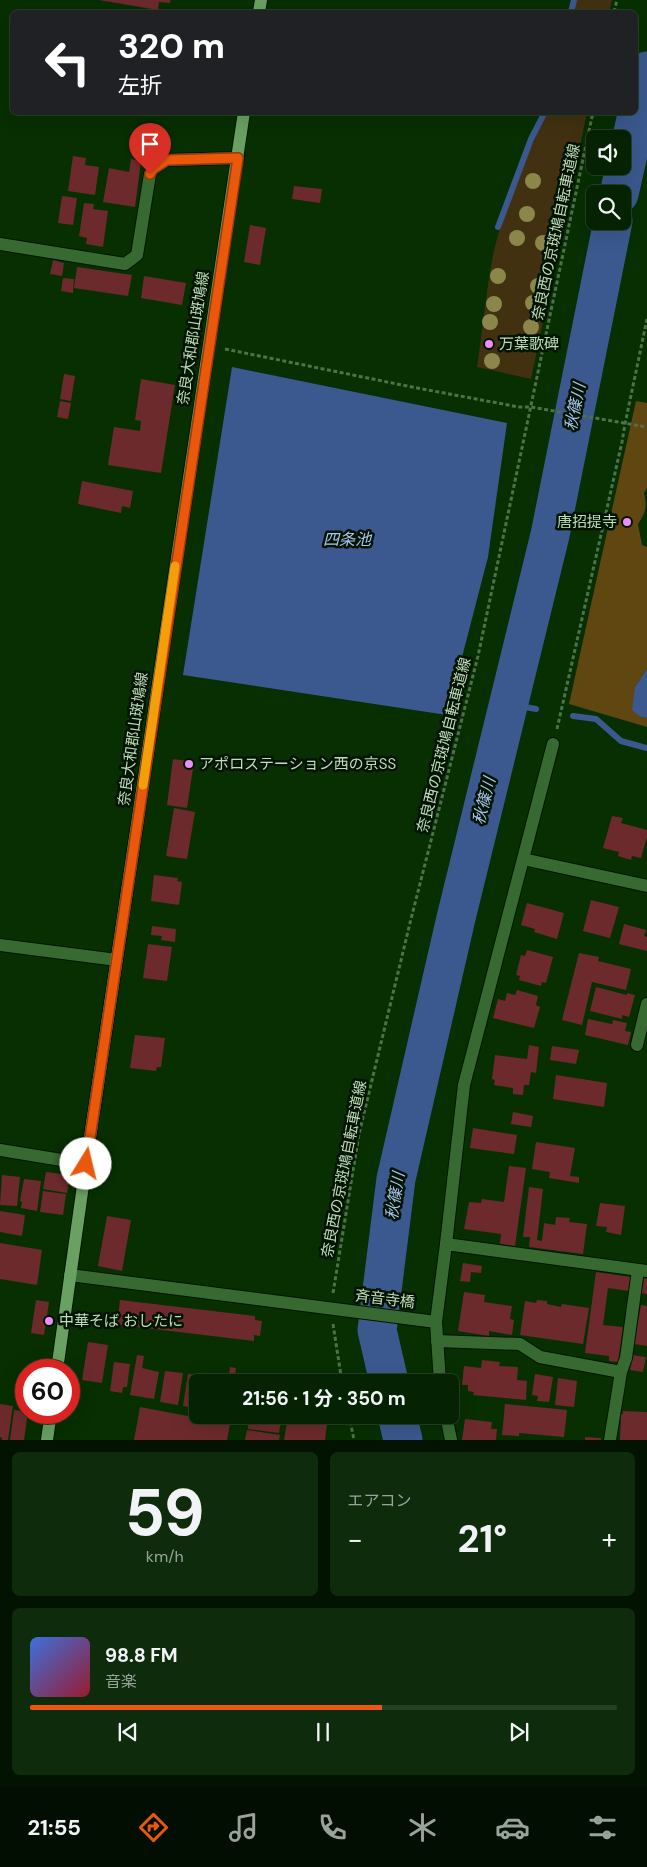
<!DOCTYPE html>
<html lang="ja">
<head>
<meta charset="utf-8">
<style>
	body { margin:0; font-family:"DM Sans","Noto Sans JP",sans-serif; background:#0e2b0c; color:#f1f3f6; height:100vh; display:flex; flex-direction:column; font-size:19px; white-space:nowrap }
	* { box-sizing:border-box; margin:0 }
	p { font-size:16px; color:#97a499 }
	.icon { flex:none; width:28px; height:28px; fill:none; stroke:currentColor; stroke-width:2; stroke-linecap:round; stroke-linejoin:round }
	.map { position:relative; height:1440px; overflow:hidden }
	.side { display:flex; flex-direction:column; gap:12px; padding:12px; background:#031301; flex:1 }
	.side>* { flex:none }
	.banner { position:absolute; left:10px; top:10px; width:628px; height:105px; border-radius:8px; box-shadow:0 5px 20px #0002,0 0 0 1px #264024; background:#202124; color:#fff; overflow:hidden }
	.fabs { position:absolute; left:586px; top:130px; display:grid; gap:10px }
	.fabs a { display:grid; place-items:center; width:45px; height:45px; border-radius:8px; background:#052302; box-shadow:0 5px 20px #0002,0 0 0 1px #264024; font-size:25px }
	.speed { position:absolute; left:15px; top:1359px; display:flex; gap:10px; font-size:25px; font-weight:700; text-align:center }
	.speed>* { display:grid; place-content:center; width:65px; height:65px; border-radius:50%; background:#052302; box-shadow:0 5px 20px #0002,0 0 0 1px #264024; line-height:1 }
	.speed .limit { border:8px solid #d22; background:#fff; color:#111 }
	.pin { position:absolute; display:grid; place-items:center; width:42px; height:42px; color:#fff; margin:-51px -21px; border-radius:50% 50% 50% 0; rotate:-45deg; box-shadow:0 0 5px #0007 }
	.pin .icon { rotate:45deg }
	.me { position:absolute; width:55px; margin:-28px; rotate:9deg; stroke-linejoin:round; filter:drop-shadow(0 0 4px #0008) }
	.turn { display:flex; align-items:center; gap:18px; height:105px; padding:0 25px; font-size:22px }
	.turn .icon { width:65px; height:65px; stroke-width:2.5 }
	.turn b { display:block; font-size:35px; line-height:42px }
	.big { font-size:38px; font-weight:700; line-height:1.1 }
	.side .tile { flex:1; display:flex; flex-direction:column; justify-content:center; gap:8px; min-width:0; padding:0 18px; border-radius:8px; background:#0e2b0c }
	.side .dial { align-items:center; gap:0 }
	.dial b { font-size:65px; line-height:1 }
	.song { display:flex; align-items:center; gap:15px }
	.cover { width:60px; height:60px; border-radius:8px; background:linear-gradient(135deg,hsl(220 70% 55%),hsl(350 70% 35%)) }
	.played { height:5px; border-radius:2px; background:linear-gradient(90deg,#ea580c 60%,#264024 60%) }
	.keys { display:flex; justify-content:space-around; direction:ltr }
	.heat { display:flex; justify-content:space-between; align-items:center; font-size:28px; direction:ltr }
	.side .tiles { flex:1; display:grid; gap:12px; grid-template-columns:1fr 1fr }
	.tile:last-child { grid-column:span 2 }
	.trip { position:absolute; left:189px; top:1374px; width:270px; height:50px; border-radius:8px; background:#052302; box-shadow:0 5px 20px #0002,0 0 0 1px #264024; font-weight:700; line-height:50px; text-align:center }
	.tabs { display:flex; height:80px; justify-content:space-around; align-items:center; background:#020e01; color:#97a499 }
	.tabs .icon { width:35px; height:35px }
	.tabs .current { color:#ea580c }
	.tabs b { font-size:22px; color:#f1f3f6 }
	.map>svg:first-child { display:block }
	.green { fill:#423111 }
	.forest { fill:#604610 }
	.water { fill:#3b598f }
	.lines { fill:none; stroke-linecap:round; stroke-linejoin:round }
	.stream { stroke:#3b598f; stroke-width:6 }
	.river { stroke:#3b598f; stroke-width:39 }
	.building { fill:#6d2a2c }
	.service-casing { stroke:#001500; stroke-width:14 }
	.minor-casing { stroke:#001500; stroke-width:14 }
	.primary-casing { stroke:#001500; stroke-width:14 }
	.path { stroke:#4e7149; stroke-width:3; stroke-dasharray:4 2.5; stroke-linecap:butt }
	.service { stroke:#376a30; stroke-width:12 }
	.minor { stroke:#376a30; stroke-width:12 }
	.primary { stroke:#69a161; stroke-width:12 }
	.tree { fill:#8b874b }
	.route-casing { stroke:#983908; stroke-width:12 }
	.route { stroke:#ea580c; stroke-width:9 }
	.slow { stroke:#f59e0b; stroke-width:9 }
	.poi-dot { fill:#eb8dfc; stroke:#021401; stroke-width:2 }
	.labels { text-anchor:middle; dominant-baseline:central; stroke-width:5; stroke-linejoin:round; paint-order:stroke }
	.street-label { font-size:15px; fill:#c0dcbc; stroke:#021401 }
	.poi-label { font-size:15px; fill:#c0dcbc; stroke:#021401; text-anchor:start }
	.water-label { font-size:16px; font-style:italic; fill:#a8c4f4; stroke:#021401 }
</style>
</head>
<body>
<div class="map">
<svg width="647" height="1440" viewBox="0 0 647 1440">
	<rect width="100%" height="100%" fill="#072f02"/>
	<path class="green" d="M575 0H612L609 12H573Z
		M548 113H587L531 379 477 367C483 329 486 289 494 251 505 203 525 155 548 113Z"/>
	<path class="forest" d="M636 401 647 403V488L644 493C647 507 646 512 638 524L642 545 647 547V669L635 687 641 717 647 718V727L569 704Z"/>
	<path class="water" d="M232 367 507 423 488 557 447 715 183 675Z
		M647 669V718L641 717 632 710 635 687Z"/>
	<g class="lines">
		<path class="stream" d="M571 12 574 0
			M498 227 531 139 545 112
			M508 704 536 709
			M573 716 596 719 621 741 647 748"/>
		<path class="river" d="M619 194 647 71
			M389 1382 377 1330 396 1179 456 918 550 535 613 221
			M397 1415 403 1440"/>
	</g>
	<path class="building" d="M99 0H170V3L159 2 158 10Z
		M73 156 86 158 85 165 99 167 95 195 68 191Z
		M131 159 141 161 135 207 103 202 109 168 129 172Z
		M294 186 322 189 320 203 292 199Z
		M62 196 77 198 73 225 58 223Z
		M84 203 94 204 93 209 108 211 103 247 86 244 87 238 79 236Z
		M250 225 266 228 260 265 244 262Z
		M53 260 64 263 62 276 50 274Z
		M77 267 132 275 128 296 74 288Z
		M144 276 186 283 182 305 141 298Z
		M63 278 74 279 73 293 61 291Z
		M64 374 75 376 71 401 60 399Z
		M141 379 175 385 161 473 108 465 114 427 140 431 141 421 135 420Z
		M60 401 71 403 68 419 57 417Z
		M82 481 133 491 130 508 122 506 121 513 78 504Z
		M173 759 194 762 187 808 167 805Z
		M174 808 195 812 187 859 166 856Z
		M612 816 623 818 621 823 647 830V837L641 858 632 856 631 860 618 856 619 852 603 848Z
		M154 875 178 878 177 881 182 882 179 905 151 901Z
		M591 900 619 907 610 938 583 931Z
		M527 903 564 913 557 939 534 932 535 929 521 925Z
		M624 924 646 930 644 936 647 937V951L619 944Z
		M152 926 176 929 175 942 161 940 162 936 151 935Z
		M148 944 172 947 167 981 143 978Z
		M527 950 553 957 546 983 542 982 541 986 519 980 520 976 516 975 521 955 525 956Z
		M579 953 599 957 598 961 631 969 626 990 592 982 582 1025 562 1020Z
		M596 987 627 995V993L635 995 629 1017 622 1015V1019L590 1011Z
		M517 990 538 996 536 1005 540 1007 534 1028 493 1018 498 999 505 1001 507 993 515 995Z
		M588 1019 612 1024 613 1020 627 1023 625 1031 631 1032 628 1045 585 1035Z
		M135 1035 165 1038 161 1067H157L156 1071 130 1068Z
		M529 1045 539 1047 536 1073 531 1072 529 1085H524L523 1095 513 1094V1088L494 1085 495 1080 492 1079 495 1055 527 1059Z
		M552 1046 579 1050 576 1064 550 1060Z
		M556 1075 607 1083 604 1107 553 1099Z
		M513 1112 533 1116 531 1127 511 1124Z
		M473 1128 517 1135 514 1154 470 1148Z
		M536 1142 575 1148 570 1176 579 1177V1183L549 1178 550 1172 532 1169Z
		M509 1166 526 1168 515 1246 500 1244 501 1234 464 1229 469 1202 481 1203 482 1199 504 1202Z
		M46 1172 70 1175 67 1193 43 1189Z
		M2 1175 20 1177 17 1206 0 1205Z
		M24 1179 41 1181 37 1211 21 1208 22 1202 20 1201Z
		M529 1187 543 1189 537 1240 542 1241 544 1223 555 1225 556 1217 570 1218 569 1222 587 1224 583 1254 529 1247 530 1237H523Z
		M43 1191 66 1194 63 1215 40 1212Z
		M600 1203 625 1206 621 1235 606 1232 607 1227 596 1226Z
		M0 1211 25 1215 22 1236 0 1232Z
		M107 1216 131 1220 122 1271 98 1266Z
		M0 1243 42 1250 37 1285 0 1279Z
		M463 1263 482 1266 481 1273 471 1272 470 1282 460 1281Z
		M596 1272 631 1277 629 1291 608 1288 603 1325 623 1327 618 1362 609 1361V1356L585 1353Z
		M644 1278 647 1279V1294L641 1293Z
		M464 1292 485 1295 484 1302 512 1306 510 1319 514 1320 512 1335 489 1331V1336L458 1331Z
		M36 1300 49 1302 44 1335 31 1333Z
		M120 1300 255 1316V1320L262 1321 260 1336 254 1335V1341L112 1324 113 1317 118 1318Z
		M537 1300 547 1301V1304L561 1307 562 1304 589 1308 583 1344 520 1335 525 1301 536 1303Z
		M641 1305 647 1306V1346L634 1344Z
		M88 1342 108 1345 102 1383 82 1380Z
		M137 1355 144 1356 142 1368 159 1372 154 1399 130 1395Z
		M632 1355 646 1357 643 1372 630 1370Z
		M482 1360 500 1362 499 1366 518 1367 517 1380 527 1381 526 1400 473 1395 474 1392 468 1391V1385H462L464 1366 481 1368Z
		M114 1362 130 1364 127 1387H123L122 1393 110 1391Z
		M230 1367 236 1368 235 1376 248 1379 247 1382H231V1380H228Z
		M165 1371 183 1373 178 1405 160 1402Z
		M188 1374 205 1376 204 1382H198V1409L183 1406Z
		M535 1374 553 1377 549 1402 537 1401 538 1396 532 1395Z
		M210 1376 225 1378 224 1382H209Z
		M558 1378 577 1381 574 1407 555 1405Z
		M0 1404 13 1406 8 1440H2V1438L0 1437Z
		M505 1404 567 1410 564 1437 519 1433V1436L502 1435Z
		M140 1407 230 1424 227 1440H134Z
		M14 1410 28 1412 24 1440H10Z
		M623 1411 647 1412V1440H620L621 1414H623Z
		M249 1415H282L279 1433 248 1429Z
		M288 1417 327 1424 325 1440H284Z
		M465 1419 492 1422 491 1429H497L496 1440H462Z
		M247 1430 280 1435 279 1440H245Z
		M585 1437 601 1438V1440H585Z"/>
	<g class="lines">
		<g class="service-casing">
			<path id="service" d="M523 859 647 886
				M637 1045 647 1004
				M446 1244 464 1085 553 744
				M437 1341 520 1344 540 1357 621 1372 610 1440
				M621 1372 626 1358 638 1270"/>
		</g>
		<g class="minor-casing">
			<path id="minor" d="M0 244 125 264 137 255 150 174 153 169 167 160 238 158
				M0 945 117 960
				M0 1150 86 1164
				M70 1275 436 1322
				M440 1382 436 1322 446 1244 647 1271
				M446 1415 451 1440"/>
		</g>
		<g class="primary-casing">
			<path id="primary" d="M259 12 261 0
				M57 1370 86 1164 244 112
				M47 1440 51 1412"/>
		</g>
		<path class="path" d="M614 12 617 0
			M225 349 412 387 519 407H531L647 427
			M557 729 622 442 625 424 647 319
			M333 1293 359 1134 410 923 478 656 593 112
			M333 1324 342 1382
			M349 1415 354 1440"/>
		<use href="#service" class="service"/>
		<use href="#minor" class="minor"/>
		<use href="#primary" class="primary"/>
	</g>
	<g class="tree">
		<circle cx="533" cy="181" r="8"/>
		<circle cx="527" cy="214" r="8"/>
		<circle cx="517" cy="238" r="8"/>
		<circle cx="543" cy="243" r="8"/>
		<circle cx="498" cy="276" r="8"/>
		<circle cx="538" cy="286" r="8"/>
		<circle cx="533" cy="303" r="8"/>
		<circle cx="494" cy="304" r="8"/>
		<circle cx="490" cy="322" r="8"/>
		<circle cx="531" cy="327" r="8"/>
		<circle cx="528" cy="343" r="8"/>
		<circle cx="492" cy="361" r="8"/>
	</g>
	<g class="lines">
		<g class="route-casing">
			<path id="route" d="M86 1164 238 158 167 160 153 169 150 174"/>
		</g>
		<use href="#route" class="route"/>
		<path class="slow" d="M143 785 175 566"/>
	</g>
	<g class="poi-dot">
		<circle cx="489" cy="344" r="5"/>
		<circle cx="627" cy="522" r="5"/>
		<circle cx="189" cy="764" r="5"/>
		<circle cx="49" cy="1321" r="5"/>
	</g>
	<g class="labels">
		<g class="street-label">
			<text transform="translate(556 232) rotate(-78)">奈良西の京斑鳩自転車道線</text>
			<text transform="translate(193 338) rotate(-81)">奈良大和郡山斑鳩線</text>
			<text transform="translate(133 739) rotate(-82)">奈良大和郡山斑鳩線</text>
			<text transform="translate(444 745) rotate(-76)">奈良西の京斑鳩自転車道線</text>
			<text transform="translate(344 1169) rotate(-79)">奈良西の京斑鳩自転車道線</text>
			<text transform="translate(385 1299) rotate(7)">斉音寺橋</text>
		</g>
		<g class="poi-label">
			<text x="499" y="344">万葉歌碑</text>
			<text x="617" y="522" text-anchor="end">唐招提寺</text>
			<text x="199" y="764">アポロステーション西の京SS</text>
			<text x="59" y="1321">中華そば おしたに</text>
		</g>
		<g class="water-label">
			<text transform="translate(575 407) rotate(-79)">秋篠川</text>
			<text x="347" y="539">四条池</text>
			<text transform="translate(484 801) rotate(-76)">秋篠川</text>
			<text transform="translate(395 1196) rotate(-81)">秋篠川</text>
		</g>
	</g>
</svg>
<div class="fabs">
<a><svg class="icon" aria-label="sound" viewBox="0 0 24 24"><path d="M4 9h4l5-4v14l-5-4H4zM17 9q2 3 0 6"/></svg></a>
<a><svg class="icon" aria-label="search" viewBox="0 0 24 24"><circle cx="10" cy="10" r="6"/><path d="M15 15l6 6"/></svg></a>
</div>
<div class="speed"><div class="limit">60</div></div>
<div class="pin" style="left:150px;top:174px;background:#d93025"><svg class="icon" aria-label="arrive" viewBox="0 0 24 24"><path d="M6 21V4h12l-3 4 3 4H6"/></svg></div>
<svg class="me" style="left:86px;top:1164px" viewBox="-20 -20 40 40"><circle r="19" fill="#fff"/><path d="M0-13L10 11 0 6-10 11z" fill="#ea580c"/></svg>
<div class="trip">21:56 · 1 分 · 350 m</div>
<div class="banner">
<div class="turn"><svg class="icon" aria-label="left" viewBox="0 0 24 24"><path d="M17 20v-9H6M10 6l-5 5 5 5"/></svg><div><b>320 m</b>左折</div></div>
</div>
</div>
<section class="side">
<div class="tiles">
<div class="tile dial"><b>59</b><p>km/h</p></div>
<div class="tile"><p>エアコン</p>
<div class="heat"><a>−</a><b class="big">21°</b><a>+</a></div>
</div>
<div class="tile">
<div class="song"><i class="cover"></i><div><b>98.8 FM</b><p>音楽</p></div></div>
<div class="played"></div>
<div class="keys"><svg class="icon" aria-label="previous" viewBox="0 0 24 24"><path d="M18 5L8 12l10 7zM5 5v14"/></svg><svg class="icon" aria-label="pause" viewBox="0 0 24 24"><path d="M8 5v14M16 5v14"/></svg><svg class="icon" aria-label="next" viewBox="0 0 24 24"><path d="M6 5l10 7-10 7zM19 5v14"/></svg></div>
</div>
</div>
</section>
<nav class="tabs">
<b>21:55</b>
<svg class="icon current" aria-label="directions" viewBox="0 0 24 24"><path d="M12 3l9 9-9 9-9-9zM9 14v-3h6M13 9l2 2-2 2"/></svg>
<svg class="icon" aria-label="music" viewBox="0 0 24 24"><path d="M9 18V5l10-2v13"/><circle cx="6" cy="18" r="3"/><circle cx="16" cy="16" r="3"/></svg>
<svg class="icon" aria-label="phone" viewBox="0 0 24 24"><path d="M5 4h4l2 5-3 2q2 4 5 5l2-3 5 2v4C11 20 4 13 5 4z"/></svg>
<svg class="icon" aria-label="climate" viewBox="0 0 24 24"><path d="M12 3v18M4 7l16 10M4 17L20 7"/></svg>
<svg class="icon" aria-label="car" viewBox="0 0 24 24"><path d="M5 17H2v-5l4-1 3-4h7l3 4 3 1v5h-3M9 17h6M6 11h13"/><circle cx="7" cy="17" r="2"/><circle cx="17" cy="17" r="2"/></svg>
<svg class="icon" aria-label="filters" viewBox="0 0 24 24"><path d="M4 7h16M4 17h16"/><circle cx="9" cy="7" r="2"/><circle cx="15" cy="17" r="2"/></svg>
</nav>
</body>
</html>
